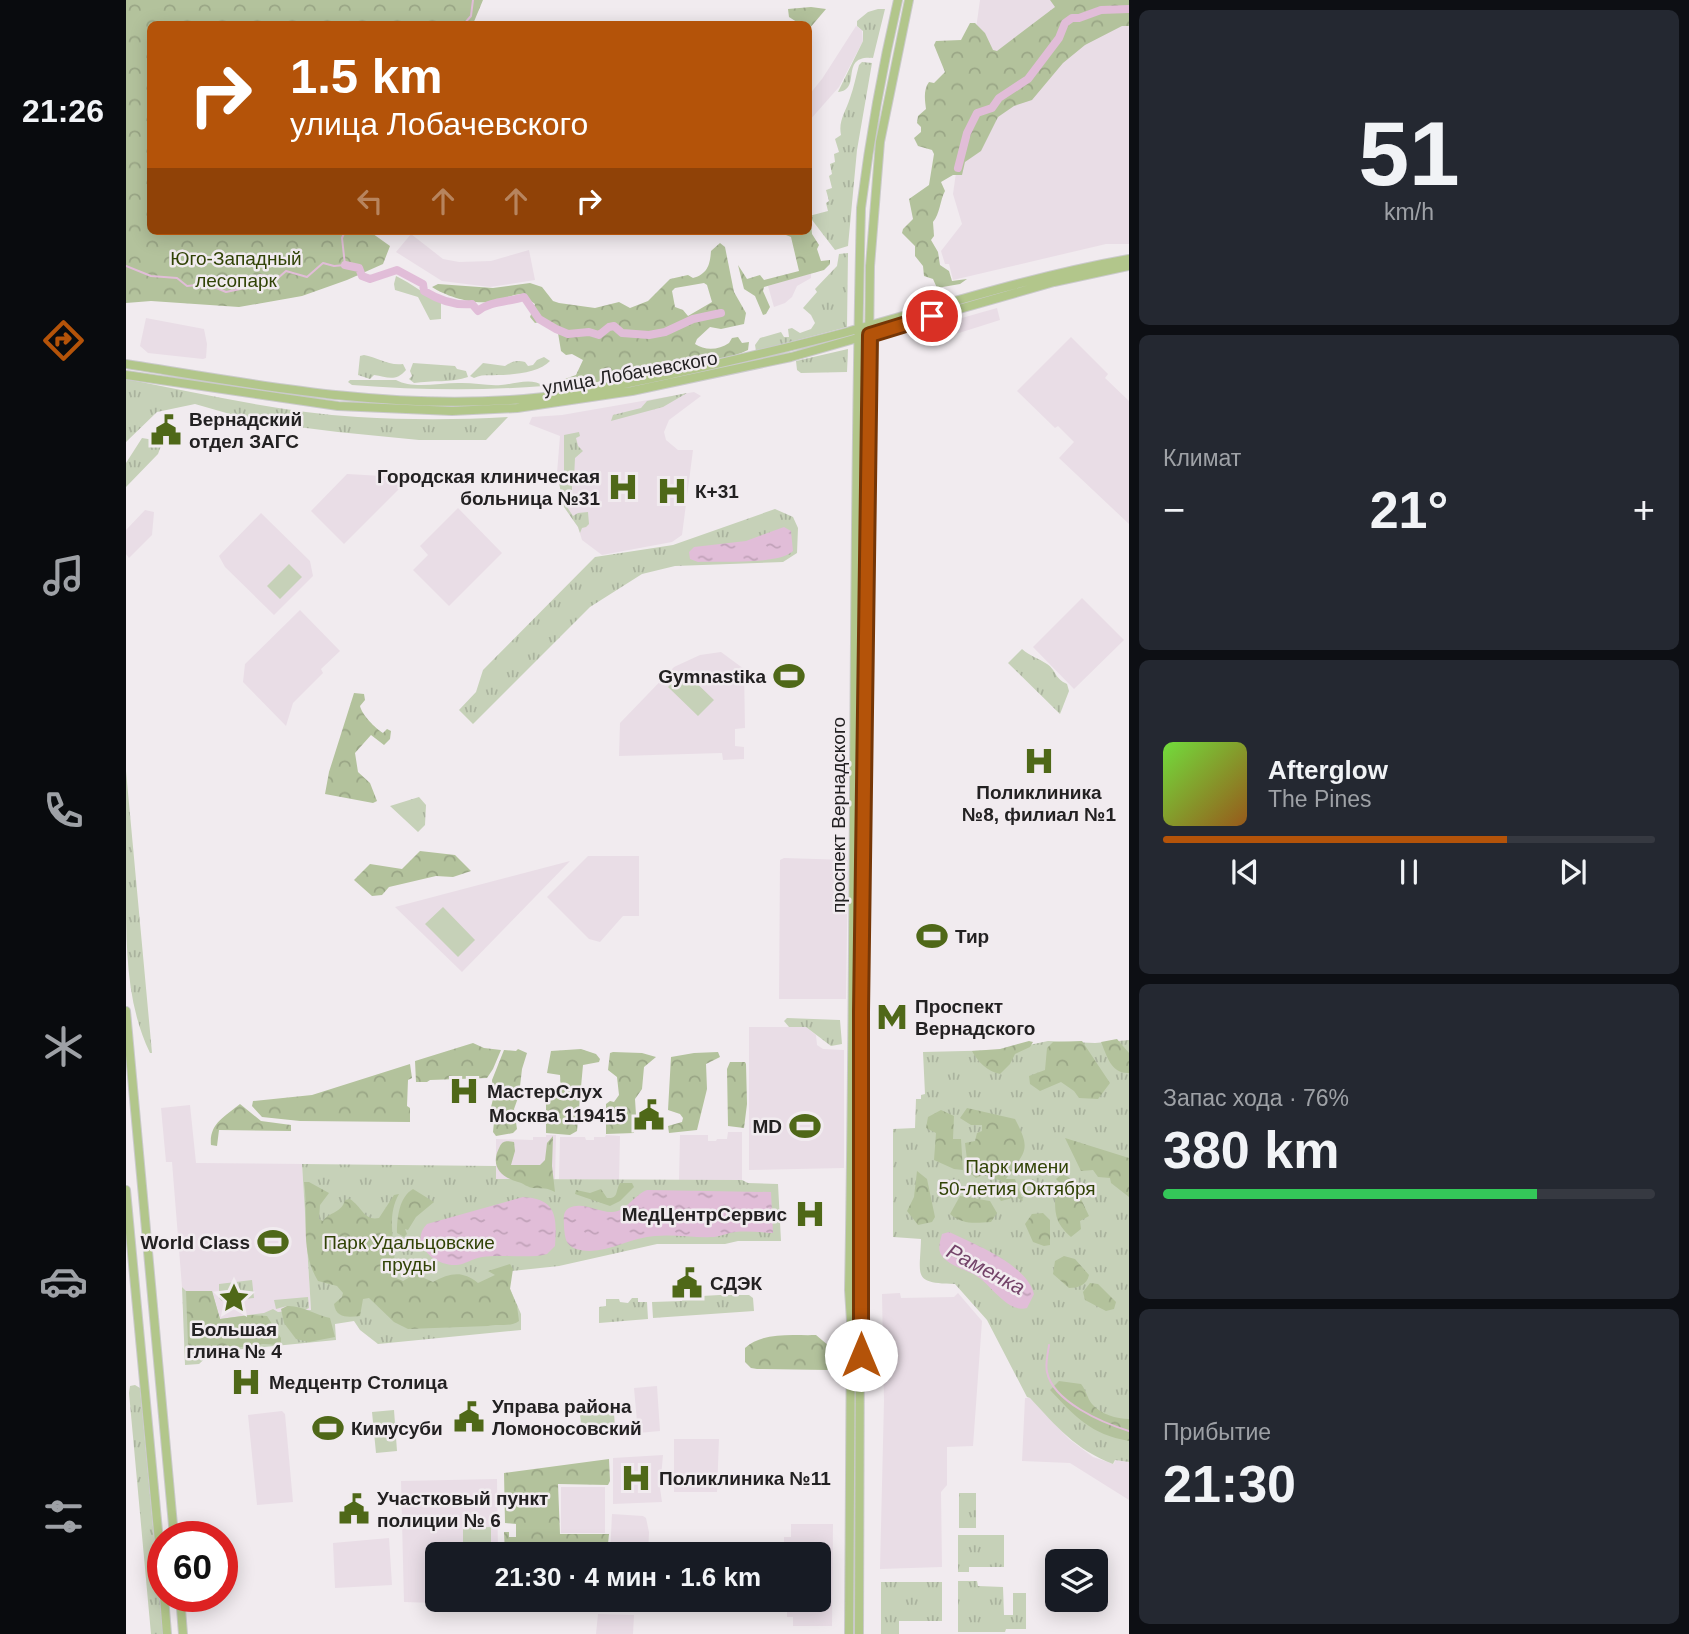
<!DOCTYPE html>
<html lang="ru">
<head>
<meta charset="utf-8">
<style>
	body { margin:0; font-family:Arial,sans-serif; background:#242831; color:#f1f3f6; height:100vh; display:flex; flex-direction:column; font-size:26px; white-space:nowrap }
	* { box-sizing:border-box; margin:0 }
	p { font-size:23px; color:#9ea1a6 }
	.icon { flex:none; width:38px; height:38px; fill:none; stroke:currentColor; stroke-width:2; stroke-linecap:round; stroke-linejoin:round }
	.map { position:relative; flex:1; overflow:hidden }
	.side { display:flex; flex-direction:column; gap:10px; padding:10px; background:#0d0f14; width:560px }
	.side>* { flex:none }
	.top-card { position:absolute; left:21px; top:21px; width:665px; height:214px; border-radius:10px; box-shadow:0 4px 18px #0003; background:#b45309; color:#fff; overflow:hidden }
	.buttons { position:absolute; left:919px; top:1549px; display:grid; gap:14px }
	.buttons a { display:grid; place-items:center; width:63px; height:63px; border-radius:10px; background:#171b24; box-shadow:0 4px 18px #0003; font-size:35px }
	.speed { position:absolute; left:21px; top:1521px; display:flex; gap:14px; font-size:35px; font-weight:700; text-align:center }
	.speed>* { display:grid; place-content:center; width:91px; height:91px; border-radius:50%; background:#171b24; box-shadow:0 4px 18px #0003; line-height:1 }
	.speed .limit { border:10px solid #d22; background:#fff; color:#111 }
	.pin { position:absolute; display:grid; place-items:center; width:60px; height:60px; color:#fff; margin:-30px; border:4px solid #fff; border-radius:50%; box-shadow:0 2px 7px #0007 }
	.me { position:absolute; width:77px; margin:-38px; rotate:0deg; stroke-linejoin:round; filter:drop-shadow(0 0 5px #0008) }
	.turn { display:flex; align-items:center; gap:24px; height:147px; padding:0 28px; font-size:32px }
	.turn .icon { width:91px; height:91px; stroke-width:2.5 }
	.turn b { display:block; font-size:49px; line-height:60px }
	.lanes { display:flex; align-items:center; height:66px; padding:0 28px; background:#0003; justify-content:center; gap:35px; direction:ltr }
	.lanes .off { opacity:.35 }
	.big { font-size:52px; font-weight:600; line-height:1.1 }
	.side .widget { flex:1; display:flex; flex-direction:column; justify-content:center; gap:10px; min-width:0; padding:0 24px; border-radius:10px; background:#242831 }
	.side .dial { align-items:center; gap:0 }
	.dial b { font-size:91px; line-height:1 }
	.song { display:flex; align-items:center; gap:21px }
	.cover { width:84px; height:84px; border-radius:10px; background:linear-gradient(135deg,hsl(100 70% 55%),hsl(30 70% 35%)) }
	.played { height:7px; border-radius:4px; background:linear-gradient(90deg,#b45309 70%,#363941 70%) }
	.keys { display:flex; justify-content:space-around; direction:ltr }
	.heat { display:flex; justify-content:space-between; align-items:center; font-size:38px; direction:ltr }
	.charge { height:10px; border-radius:5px; background:linear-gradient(90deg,#34c759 76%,#363941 0) }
	.trip { position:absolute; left:299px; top:1542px; width:406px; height:70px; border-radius:10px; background:#171b24; box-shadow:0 4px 18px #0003; font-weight:600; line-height:70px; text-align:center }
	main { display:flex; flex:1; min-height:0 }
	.tab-bar { display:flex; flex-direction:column; width:126px; justify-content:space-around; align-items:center; background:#090b0e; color:#9ea1a6 }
	.tab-bar .icon { width:49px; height:49px }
	.tab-bar .on { color:#b45309 }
	.tab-bar b { font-size:32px; color:#f1f3f6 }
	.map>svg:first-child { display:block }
	.built { fill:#e9dde6 }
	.grass { fill:url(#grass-tufts) }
	.forest { fill:url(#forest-crowns); fill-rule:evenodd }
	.garden { fill:#c6d1b8 }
	.water { fill:url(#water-ripples) }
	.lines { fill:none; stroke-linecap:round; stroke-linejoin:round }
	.stream { stroke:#e1bdd8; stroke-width:2 }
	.river { stroke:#e1bdd8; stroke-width:8 }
	.major-casing { stroke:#cacaca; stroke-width:10 }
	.major { stroke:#b2c68b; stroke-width:8 }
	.route-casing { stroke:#753606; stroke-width:18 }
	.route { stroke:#b45309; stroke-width:12 }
	.labels { text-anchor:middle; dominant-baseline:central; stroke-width:5; stroke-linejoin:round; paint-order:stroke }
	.park-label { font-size:19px; fill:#314306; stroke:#f1ebef }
	.street-label { font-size:19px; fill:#232122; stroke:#f1ebef }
	.poi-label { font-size:19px; font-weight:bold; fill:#232122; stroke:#f1ebef; text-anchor:start }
	.water-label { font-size:21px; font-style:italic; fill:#734369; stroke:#f1ebef }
</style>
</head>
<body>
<main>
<nav class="tab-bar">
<b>21:26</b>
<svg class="icon on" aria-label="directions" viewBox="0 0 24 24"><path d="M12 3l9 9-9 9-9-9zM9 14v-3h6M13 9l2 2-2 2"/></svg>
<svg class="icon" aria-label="music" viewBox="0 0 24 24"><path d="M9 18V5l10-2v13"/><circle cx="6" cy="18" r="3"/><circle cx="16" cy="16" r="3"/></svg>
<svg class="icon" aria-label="phone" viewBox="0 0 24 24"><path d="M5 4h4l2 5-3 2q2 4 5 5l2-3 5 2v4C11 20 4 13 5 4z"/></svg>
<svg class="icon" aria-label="climate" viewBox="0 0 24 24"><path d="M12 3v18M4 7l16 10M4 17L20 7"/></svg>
<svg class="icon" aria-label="car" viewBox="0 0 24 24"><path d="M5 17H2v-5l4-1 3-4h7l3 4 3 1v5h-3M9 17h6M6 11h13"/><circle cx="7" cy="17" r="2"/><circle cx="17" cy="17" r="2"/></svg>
<svg class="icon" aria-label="filters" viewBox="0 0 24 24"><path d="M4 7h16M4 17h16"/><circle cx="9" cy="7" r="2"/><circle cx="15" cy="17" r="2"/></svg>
</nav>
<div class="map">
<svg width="1003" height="1634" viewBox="0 0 1003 1634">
	<defs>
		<pattern id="grass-tufts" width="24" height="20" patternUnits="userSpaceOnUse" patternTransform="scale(1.75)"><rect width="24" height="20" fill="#c6d1b8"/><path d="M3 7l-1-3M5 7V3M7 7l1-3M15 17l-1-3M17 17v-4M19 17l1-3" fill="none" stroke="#aab39e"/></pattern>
		<pattern id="forest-crowns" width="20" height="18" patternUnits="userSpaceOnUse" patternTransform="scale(1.75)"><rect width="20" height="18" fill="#b3c29c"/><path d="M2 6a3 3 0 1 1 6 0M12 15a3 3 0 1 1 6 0" fill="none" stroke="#9aa686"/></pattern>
		<pattern id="water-ripples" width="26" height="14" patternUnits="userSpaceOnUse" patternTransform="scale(1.75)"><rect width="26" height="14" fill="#e1bdd8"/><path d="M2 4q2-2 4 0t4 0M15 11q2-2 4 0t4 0" fill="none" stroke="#c1a2b9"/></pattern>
	</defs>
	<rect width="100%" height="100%" fill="#f1ebef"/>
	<path class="built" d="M854 0H1003V244H980L827 280 823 264H819L815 251 836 224 827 194Z
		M730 26 736 30 737 41 713 87 683 121V95L696 79Z
		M285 234 317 259 333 262 365 261 403 250 409 280 364 287 316 281 270 252Z
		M685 273V278L671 286 666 297 659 303 648 307 642 286Z
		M871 308 874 320 814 339 811 325Z
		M20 318 78 329 81 344 80 358 77 359 22 353 14 346Z
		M945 337 982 374 979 378 1003 401V524L933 458 948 442 932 426 929 428 891 391Z
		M568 392 575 396 543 420 538 432 540 440 552 450H567L556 535 546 542 476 555 456 540 452 527 438 507 431 473 434 436 403 424 406 417 436 415Z
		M221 474 274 477 279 483 218 544 185 511Z
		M332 508 376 553 323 606 287 570 302 555 294 546Z
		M19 510 28 512 26 535 3 558 0 554V530Z
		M135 513 184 561 187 576 148 615 99 567 93 556Z
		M956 598 998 640 948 689 907 647Z
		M174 610 214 651 195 669 197 673 167 703 160 726 117 682 119 664Z
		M595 652 618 669 619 728 609 729V746L618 747V759L597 760 596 753 493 756 494 723 548 667 574 655Z
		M462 856H513V916H497L474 942 463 939 421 897Z
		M658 858 722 860 720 999H653L654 860Z
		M444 861 336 972 269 907 379 878Z
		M623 1027H680L690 1035 691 1045 697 1049 718 1050V1168L623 1170Z
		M64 1105 70 1163 176 1164 185 1310 94 1319 86 1291 66 1293 60 1291 56 1287 46 1162H40L35 1108Z
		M602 1132H616V1180H553L554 1135H582V1141H590L591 1139H601Z
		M420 1135H430L429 1179H370V1139L407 1140V1137H420Z
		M480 1135 494 1136 493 1180 433 1179 434 1137H459L460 1140H468V1137H479Z
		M774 1293 775 1298 828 1297 832 1293 856 1321 847 1446 821 1447V1485L815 1492 816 1567 754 1569 758 1401 756 1294Z
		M531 1386 534 1431 512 1433 508 1388Z
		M899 1398H904L943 1439 967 1457 988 1464 989 1460 1003 1462V1500L944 1463 896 1461Z
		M156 1411 159 1414 167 1502 131 1505 122 1415Z
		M548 1439H593L591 1492H548Z
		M537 1455 534 1488 536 1502 487 1504V1458Z
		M371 1479 372 1554H312V1600H373V1605L278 1602 275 1481Z
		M435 1487H479V1533H435Z
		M486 1514 517 1516 520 1518 523 1532 522 1554H484Z
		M665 1524H707L706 1626H667V1617H661V1605L655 1600H693V1554H658V1537H665Z
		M263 1538 266 1585 209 1588 207 1543Z
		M472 1614 508 1615 507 1634H470Z"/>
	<path class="grass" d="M752 9H759L747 58C712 55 737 90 712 92L737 41V31L731 26V21L742 12Z
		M736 62 746 63 731 150 722 246 709 250 683 216 702 211 700 203 703 201 700 190 706 188 703 176 706 174 704 164 709 162 708 154 713 152 709 139 715 135C712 121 720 111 724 98 728 87 730 76 733 65Z
		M722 253 721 327 630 351 629 345 634 338 655 332 658 337H663L662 329 666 328 674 333 685 329 689 323 685 315 677 308 691 292 689 289 711 266 713 254Z
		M270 276C287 284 299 295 315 303V319L304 320 292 297 269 290 268 284Z
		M722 349 721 372 675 373 671 370 670 361Z
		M238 355C251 357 262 366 277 364L280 370C270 382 261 377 248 375L244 379 232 375 234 356Z
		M418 357 424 361C414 372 389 375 371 375 363 376 356 374 348 378L344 376 357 363 379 366C387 361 390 360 399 362L402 366 407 365 411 360Z
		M287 363 329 366 331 369 340 371 342 377C326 383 306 380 288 383L283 379 286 376 284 371Z
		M0 379C77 394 154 412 232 417 282 420 332 420 382 417L360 440H293L212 432 132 422 69 404 31 412 0 442Z
		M224 380H270C288 390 316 382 336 383 349 383 362 386 375 385 389 384 405 377 418 386 353 391 290 390 226 385L222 382Z
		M561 393 537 407 485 421 487 415 515 408 521 401Z
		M453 432 454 436 450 438 452 446 457 451 449 458 448 479 438 473V435Z
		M16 438 28 440 35 446 32 454 0 487V463Z
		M431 473 437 481 446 486V503L441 507 447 516 452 513 462 512 463 524 460 527 456 528 454 533 452 527 438 507Z
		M649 509 667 517 672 528 671 553 657 562 549 566 516 574 464 607 347 724 333 710 350 692 357 670 469 557 547 545Z
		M896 649C904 656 912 658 921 664 931 671 928 678 941 684L943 691 934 714 882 663Z
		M0 771 26 1053H24C0 1004 0 945 0 890 0 850 0 811 0 771Z
		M293 797 300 805 299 825 292 832 264 806Z
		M661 1018 714 1020 716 1044 705 1046 680 1027H663L658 1021Z
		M1003 1040V1462L989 1460 987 1464C950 1450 930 1426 904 1398L901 1397 861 1320 829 1284C786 1283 794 1277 795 1239L767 1237V1129L789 1128 790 1099H795V1095L799 1094 797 1052 880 1050 922 1041 969 1043Z
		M176 1164 370 1166V1179L616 1180 622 1183 652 1184 655 1241H612L599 1244H531L433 1266 386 1271 382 1284 395 1314V1330L252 1344 234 1330 228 1321 209 1324 210 1340 86 1352 73 1364 59 1365 56 1287 60 1291H86L94 1319 138 1313 147 1309 152 1312 177 1310 161 1306 150 1309 148 1300 182 1297 183 1308 179 1310H185Z
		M126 1280 128 1298 96 1301 93 1298V1284Z
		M594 1295H623L627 1298 628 1311 527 1318 526 1302 556 1301 557 1297Z
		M506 1298H512V1302H521L522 1319 473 1323V1307L480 1306V1299H493L494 1302 502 1303Z
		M9 1385 14 1388 37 1634H25L3 1393 4 1386Z
		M488 1413 489 1428 456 1431 454 1415Z
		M833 1493H850V1528H833Z
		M832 1535H878V1567H843V1572H832Z
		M832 1581H851L852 1586 877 1587 878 1615H887V1593H900V1629H880L879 1632H832Z
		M755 1582H816V1621H773V1634H755Z"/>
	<path class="forest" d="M0 0H357L347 24H24V231H243L264 246 257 264 221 280 176 296 113 307 25 301 0 303Z
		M924 0H1003V26H996L959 45 937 63 906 100 888 106 872 117 855 151 839 162 836 175H827L815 182 819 191C814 200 814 214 807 222L808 236 805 240 812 252 814 265 823 271 826 281 841 279 834 284 811 288 807 279 798 276 797 266 789 256V246L776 233 777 229 787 219 783 199 803 185 808 154 806 150 792 146 788 138 795 132V127L791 123 792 116 800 109C799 101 797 90 803 82L808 83 819 72 808 45 810 41 835 40 844 23H849L859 33 867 50 871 51 929 7Z
		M685 7 700 9 683 29 682 24H674L663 17 662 9Z
		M683 219 685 221 686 234 693 245 691 249 695 261 704 260V264L698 270 638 287 637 291 644 307 640 314 637 315 629 296 618 289 612 265 621 279 634 275 638 280 673 271 665 237 655 233 626 232 682 231Z
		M594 243 599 247 608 292 620 313 618 324 595 329 584 327 571 339 569 344C579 351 593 350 603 343L606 338 612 337 616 343 623 342 622 350C606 358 587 360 570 365 527 374 484 383 440 384L435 390H429L427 387 433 381 450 375 457 360 446 354 440 355 435 351 431 327 421 320 409 323 404 317 409 304 395 294C384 295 373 301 361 302 346 304 319 296 306 287L312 284 367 288 404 283 416 287 427 301 433 303 469 308 493 302 504 308 522 301 544 279 562 275 567 278C582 274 584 264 585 251ZM578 283 581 285 586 302 562 316 557 310 549 307 546 291 549 288Z
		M228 693 238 694 239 700 234 706C236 715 249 728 257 733L261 729 265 731 264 739 258 745 245 735 229 753 232 772 244 783 251 801 247 803 199 794 203 772Z
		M294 851 329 855 345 871 327 877 310 876 263 887 256 895 246 896 228 880 244 864 276 869Z
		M991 1039 1003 1053V1073C985 1074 981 1056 975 1042Z
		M903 1041 907 1042 904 1047 889 1054 884 1064 874 1074C862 1072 851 1061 846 1051L874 1049Z
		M956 1041 984 1083 972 1099 953 1098 948 1091 935 1082 914 1091 904 1084 903 1076 919 1070 921 1048 927 1042Z
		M347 1043 358 1048 375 1050 367 1069 361 1078 304 1080 301 1082H290L289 1061Z
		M392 1049 401 1053 396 1069 393 1095 388 1109 391 1129 387 1133 370 1136 367 1132 368 1122 364 1111 367 1099 366 1080 378 1050 390 1051Z
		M455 1049 470 1054 474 1059 473 1062 457 1065 451 1131 444 1135 420 1133V1098L432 1096 435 1090 434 1075 421 1073 425 1051Z
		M487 1052 516 1053 530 1057 518 1067 516 1089 509 1099 510 1115 508 1133 480 1134V1104L484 1101 488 1102 493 1095 491 1077 482 1070 484 1053Z
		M592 1052 594 1057 580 1064 581 1089 571 1130 543 1133 542 1126 556 1122 557 1118 554 1114 542 1110 545 1057 568 1053Z
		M604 1062H619L620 1064 621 1104 618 1128 602 1126 601 1069Z
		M284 1064 286 1078 282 1080 281 1106 284 1108V1122L174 1121 136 1117 126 1106 127 1101 186 1095Z
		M114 1104 135 1121 165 1125V1131L93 1130 91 1146 85 1145C83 1124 98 1117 114 1104Z
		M841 1108 889 1119C906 1151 899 1151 880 1179H889L897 1201 890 1197 875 1201 870 1194 872 1185 876 1181 857 1175 850 1178 845 1174 850 1167 841 1160 839 1143 849 1141 851 1133 856 1131V1125H845L834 1118Z
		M815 1110 828 1116 827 1139H835L837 1170 828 1169 808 1160 810 1133 800 1128 802 1117Z
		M427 1136 426 1166 429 1192C420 1187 417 1189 408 1188 402 1188 397 1183 392 1182 375 1177 363 1166 374 1146 377 1140 382 1141 388 1142L389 1151 385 1165H414L419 1160 421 1143Z
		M939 1138 1003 1158V1197L985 1183 984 1178 972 1177 967 1170 955 1171Z
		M791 1171 801 1179 809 1217 806 1222 792 1225 781 1211 788 1197Z
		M937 1173 946 1180 963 1216 954 1221 955 1229 945 1237C928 1222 929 1213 929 1191L940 1196 942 1191 930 1179Z
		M178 1182H183L203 1193 194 1205 193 1219 197 1221C203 1212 216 1213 219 1200L224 1199C237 1208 238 1221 253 1218L268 1195 273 1194C258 1220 272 1249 268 1277L277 1281 289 1274 307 1282C324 1273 336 1270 352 1283L369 1275 362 1271 384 1264 387 1269 384 1289 391 1306 393 1321C383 1328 373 1323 362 1326L282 1329 268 1322 243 1298 237 1299 234 1316C223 1317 210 1319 208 1304L216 1297 217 1293 211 1286 192 1281C173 1250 183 1216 178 1182Z
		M494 1183H506L508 1187 494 1201 484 1206 449 1194 450 1190 464 1193 475 1189 481 1198C493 1199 489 1191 494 1183Z
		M287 1189 308 1202 290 1217 282 1230 279 1229 281 1234 278 1237 271 1233C271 1218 273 1197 287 1189Z
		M834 1196 864 1201 871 1213 865 1222C849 1223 837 1225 824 1214Z
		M917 1213 924 1220V1245L918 1246 907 1242 899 1224 906 1214Z
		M938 1256 949 1259 963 1275C961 1285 952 1288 943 1288L927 1274 929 1261Z
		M964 1283 972 1284 990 1302 988 1309 980 1311 959 1300 957 1292Z
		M86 1291 94 1319 124 1315 141 1316 155 1338V1345L137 1344 70 1353 62 1344 60 1291Z
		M161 1306C175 1305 190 1315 204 1318L209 1337 183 1342 170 1339 158 1323 155 1309Z
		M690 1335 703 1346 702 1370 631 1369 625 1368 619 1362V1348C638 1331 667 1336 690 1335Z
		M933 1381 955 1384C960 1390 961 1398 966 1404 974 1414 991 1419 1003 1419V1441C964 1434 950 1417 924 1390Z
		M483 1459 484 1481 482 1485 432 1484 434 1534H483L481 1554H379L378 1532H383V1537H390V1524L379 1523 378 1473Z"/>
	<path class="garden" d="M163 564 176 577 154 599 141 586Z
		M558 671 588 700 572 716 542 687Z
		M317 907 349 940 332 957 299 924Z
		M268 1410 271 1451 250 1453 246 1412Z
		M365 1527V1554H337V1528Z"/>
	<path class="water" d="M658 527 665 531 667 551C653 565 593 561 572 562L564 559 563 552 568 547 620 541Z
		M521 1190 645 1192 647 1233C634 1232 621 1231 609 1232 602 1233 595 1236 588 1237 568 1238 548 1234 529 1236 503 1237 477 1257 450 1249 439 1245 439 1237 438 1227 438 1220 436 1212 443 1208 456 1201 472 1212 485 1212 499 1213 508 1195 521 1190Z
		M397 1197C431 1199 431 1217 429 1246L421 1254C404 1259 376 1254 356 1257 347 1258 338 1265 330 1265 309 1266 282 1243 301 1224Z
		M823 1232C850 1245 900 1264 908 1294L901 1308C884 1313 868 1290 855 1279 844 1270 824 1267 816 1256 811 1249 814 1242 816 1234Z"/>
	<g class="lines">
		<path class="stream" d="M338 24 345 16 347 0
			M0 266 25 276 51 278 61 286 81 284 100 292 124 287 134 275 152 278 160 271 181 277 197 263 208 266 219 265 216 238 219 231
			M923 1345C922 1353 919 1364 921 1372 927 1402 977 1423 1003 1431"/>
		<path class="river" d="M832 168 841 133 851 113 866 108 873 98 902 79 933 38 939 23 946 18H953L975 10 1003 9
			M219 265 233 268 236 276 244 279 271 270 297 284 298 291C313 300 329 306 346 304L352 311C364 301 383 302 398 297L413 319 430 329 442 334 463 332 473 335 483 327 488 326 496 333 523 335 539 332 567 319 595 313"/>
		<g class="major-casing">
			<path id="major" d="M0 364C127 384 254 409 384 400 437 397 489 386 541 375 601 362 661 348 721 332 814 306 907 276 1003 259
				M0 375 212 406 326 411 391 408 506 391 665 357 928 282 1003 266
				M0 1011 48 1536
				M0 1190 37 1584
				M38 1596 41 1634
				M54 1596 57 1634
				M723 1634 725 1321 723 1290C730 930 726 569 735 208 744 137 756 69 772 0
				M733 1634 735 1012 744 266 754 142 783 0"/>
		</g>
		<use href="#major" class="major"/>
	</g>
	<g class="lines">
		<g class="route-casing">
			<path id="route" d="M735 1355V1012L744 335 806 316"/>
		</g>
		<use href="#route" class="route"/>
	</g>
	<defs>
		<g id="civic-bare" transform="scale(2.415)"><path d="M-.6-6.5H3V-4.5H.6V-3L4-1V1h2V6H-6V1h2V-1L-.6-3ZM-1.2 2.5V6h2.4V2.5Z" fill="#4f6818" stroke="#f1ebef" stroke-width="2.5" paint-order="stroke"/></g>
		<g id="hospital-bare" transform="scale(2.415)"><path d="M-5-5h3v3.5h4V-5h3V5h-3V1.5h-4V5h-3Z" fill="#4f6818" stroke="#f1ebef" stroke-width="2.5" paint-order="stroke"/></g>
		<g id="stadium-bare" transform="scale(2.415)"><path d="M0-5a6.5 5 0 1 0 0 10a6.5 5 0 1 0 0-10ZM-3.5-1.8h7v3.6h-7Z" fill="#4f6818" stroke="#f1ebef" stroke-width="2.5" paint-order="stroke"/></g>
		<g id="metro-bare" transform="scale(2.415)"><path d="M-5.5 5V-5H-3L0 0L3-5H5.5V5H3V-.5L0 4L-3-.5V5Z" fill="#4f6818" stroke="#f1ebef" stroke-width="2.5" paint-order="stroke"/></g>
		<g id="sight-bare" transform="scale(2.415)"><path d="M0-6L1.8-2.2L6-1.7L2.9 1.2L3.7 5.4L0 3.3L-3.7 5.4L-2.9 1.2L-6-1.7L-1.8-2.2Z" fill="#4f6818" stroke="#f1ebef" stroke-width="2.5" paint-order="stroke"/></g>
	</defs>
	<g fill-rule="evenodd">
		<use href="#civic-bare" x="40" y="430"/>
		<use href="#hospital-bare" x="497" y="487"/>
		<use href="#hospital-bare" x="546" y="491"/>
		<use href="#stadium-bare" x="663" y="676"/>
		<use href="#hospital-bare" x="913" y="761"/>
		<use href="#stadium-bare" x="806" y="936"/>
		<use href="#metro-bare" x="766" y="1017"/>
		<use href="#hospital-bare" x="338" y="1091"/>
		<use href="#civic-bare" x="523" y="1115"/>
		<use href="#stadium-bare" x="679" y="1126"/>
		<use href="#hospital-bare" x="684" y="1214"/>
		<use href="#stadium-bare" x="147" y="1242"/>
		<use href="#civic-bare" x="561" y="1283"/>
		<use href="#sight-bare" x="108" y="1298"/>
		<use href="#hospital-bare" x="120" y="1382"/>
		<use href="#civic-bare" x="343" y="1417"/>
		<use href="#stadium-bare" x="202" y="1428"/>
		<use href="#hospital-bare" x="510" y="1478"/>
		<use href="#civic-bare" x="228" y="1509"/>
	</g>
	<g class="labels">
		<g class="park-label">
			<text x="110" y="258">Юго-Западный<tspan x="110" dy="22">лесопарк</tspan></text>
			<text x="891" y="1166">Парк имени<tspan x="891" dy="22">50-летия Октября</tspan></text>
			<text x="283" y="1242">Парк Удальцовские<tspan x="283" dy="22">пруды</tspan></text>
		</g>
		<g class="street-label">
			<text transform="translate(504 373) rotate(-10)">улица Лобачевского</text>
			<text transform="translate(712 815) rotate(-90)">проспект Вернадского</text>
		</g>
		<g class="poi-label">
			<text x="63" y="419">Вернадский<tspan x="63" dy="22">отдел ЗАГС</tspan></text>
			<text x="474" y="476" text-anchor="end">Городская клиническая<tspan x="474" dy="22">больница №31</tspan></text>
			<text x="569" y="491">К+31</text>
			<text x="640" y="676" text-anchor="end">Gymnastika</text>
			<text x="913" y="792" text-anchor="middle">Поликлиника<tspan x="913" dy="22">№8, филиал №1</tspan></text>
			<text x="829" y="936">Тир</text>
			<text x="789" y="1006">Проспект<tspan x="789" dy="22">Вернадского</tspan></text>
			<text x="361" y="1091">МастерСлух</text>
			<text x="500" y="1115" text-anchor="end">Москва 119415</text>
			<text x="656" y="1126" text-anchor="end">MD</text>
			<text x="661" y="1214" text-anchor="end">МедЦентрСервис</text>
			<text x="124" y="1242" text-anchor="end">World Class</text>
			<text x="584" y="1283">СДЭК</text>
			<text x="108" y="1329" text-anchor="middle">Большая<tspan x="108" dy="22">глина № 4</tspan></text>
			<text x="143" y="1382">Медцентр Столица</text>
			<text x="366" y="1406">Управа района<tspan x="366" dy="22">Ломоносовский</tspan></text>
			<text x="225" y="1428">Кимусуби</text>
			<text x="533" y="1478">Поликлиника №11</text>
			<text x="251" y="1498">Участковый пункт<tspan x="251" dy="22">полиции № 6</tspan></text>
		</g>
		<g class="water-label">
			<text transform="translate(860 1269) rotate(28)">Раменка</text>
		</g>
	</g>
</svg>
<div class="buttons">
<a><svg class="icon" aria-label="layers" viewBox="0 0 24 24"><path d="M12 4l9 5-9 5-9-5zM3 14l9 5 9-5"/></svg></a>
</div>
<div class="speed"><div class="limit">60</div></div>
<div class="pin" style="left:806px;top:316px;background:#d93025"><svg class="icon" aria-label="arrive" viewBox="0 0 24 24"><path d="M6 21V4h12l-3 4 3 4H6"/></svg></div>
<svg class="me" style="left:735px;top:1355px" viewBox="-20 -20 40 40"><circle r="19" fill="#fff"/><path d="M0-13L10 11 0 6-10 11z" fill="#b45309"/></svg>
<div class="trip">21:30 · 4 мин · 1.6 km</div>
<div class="top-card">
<div class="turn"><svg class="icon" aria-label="right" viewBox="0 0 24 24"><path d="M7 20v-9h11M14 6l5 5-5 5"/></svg><div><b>1.5 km</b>улица Лобачевского</div></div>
<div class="lanes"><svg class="icon off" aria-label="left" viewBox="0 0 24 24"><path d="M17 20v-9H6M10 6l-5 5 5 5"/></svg><svg class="icon off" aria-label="ahead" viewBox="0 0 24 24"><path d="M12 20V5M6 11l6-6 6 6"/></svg><svg class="icon off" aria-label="ahead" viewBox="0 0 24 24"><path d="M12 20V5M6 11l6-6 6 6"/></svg><svg class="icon" aria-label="right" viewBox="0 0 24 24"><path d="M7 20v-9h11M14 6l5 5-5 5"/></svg></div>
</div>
</div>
<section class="side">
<div class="widget dial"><b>51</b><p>km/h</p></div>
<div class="widget"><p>Климат</p>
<div class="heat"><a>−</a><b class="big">21°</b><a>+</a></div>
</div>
<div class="widget">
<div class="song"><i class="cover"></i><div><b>Afterglow</b><p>The Pines</p></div></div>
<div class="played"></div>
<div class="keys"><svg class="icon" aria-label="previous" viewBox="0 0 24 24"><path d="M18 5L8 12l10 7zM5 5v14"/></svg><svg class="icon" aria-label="pause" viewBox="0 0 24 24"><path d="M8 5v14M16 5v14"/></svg><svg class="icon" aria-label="next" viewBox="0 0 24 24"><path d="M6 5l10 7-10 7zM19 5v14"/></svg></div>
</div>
<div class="widget"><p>Запас хода · 76%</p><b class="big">380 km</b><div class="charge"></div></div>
<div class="widget"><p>Прибытие</p><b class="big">21:30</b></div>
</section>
</main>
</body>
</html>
